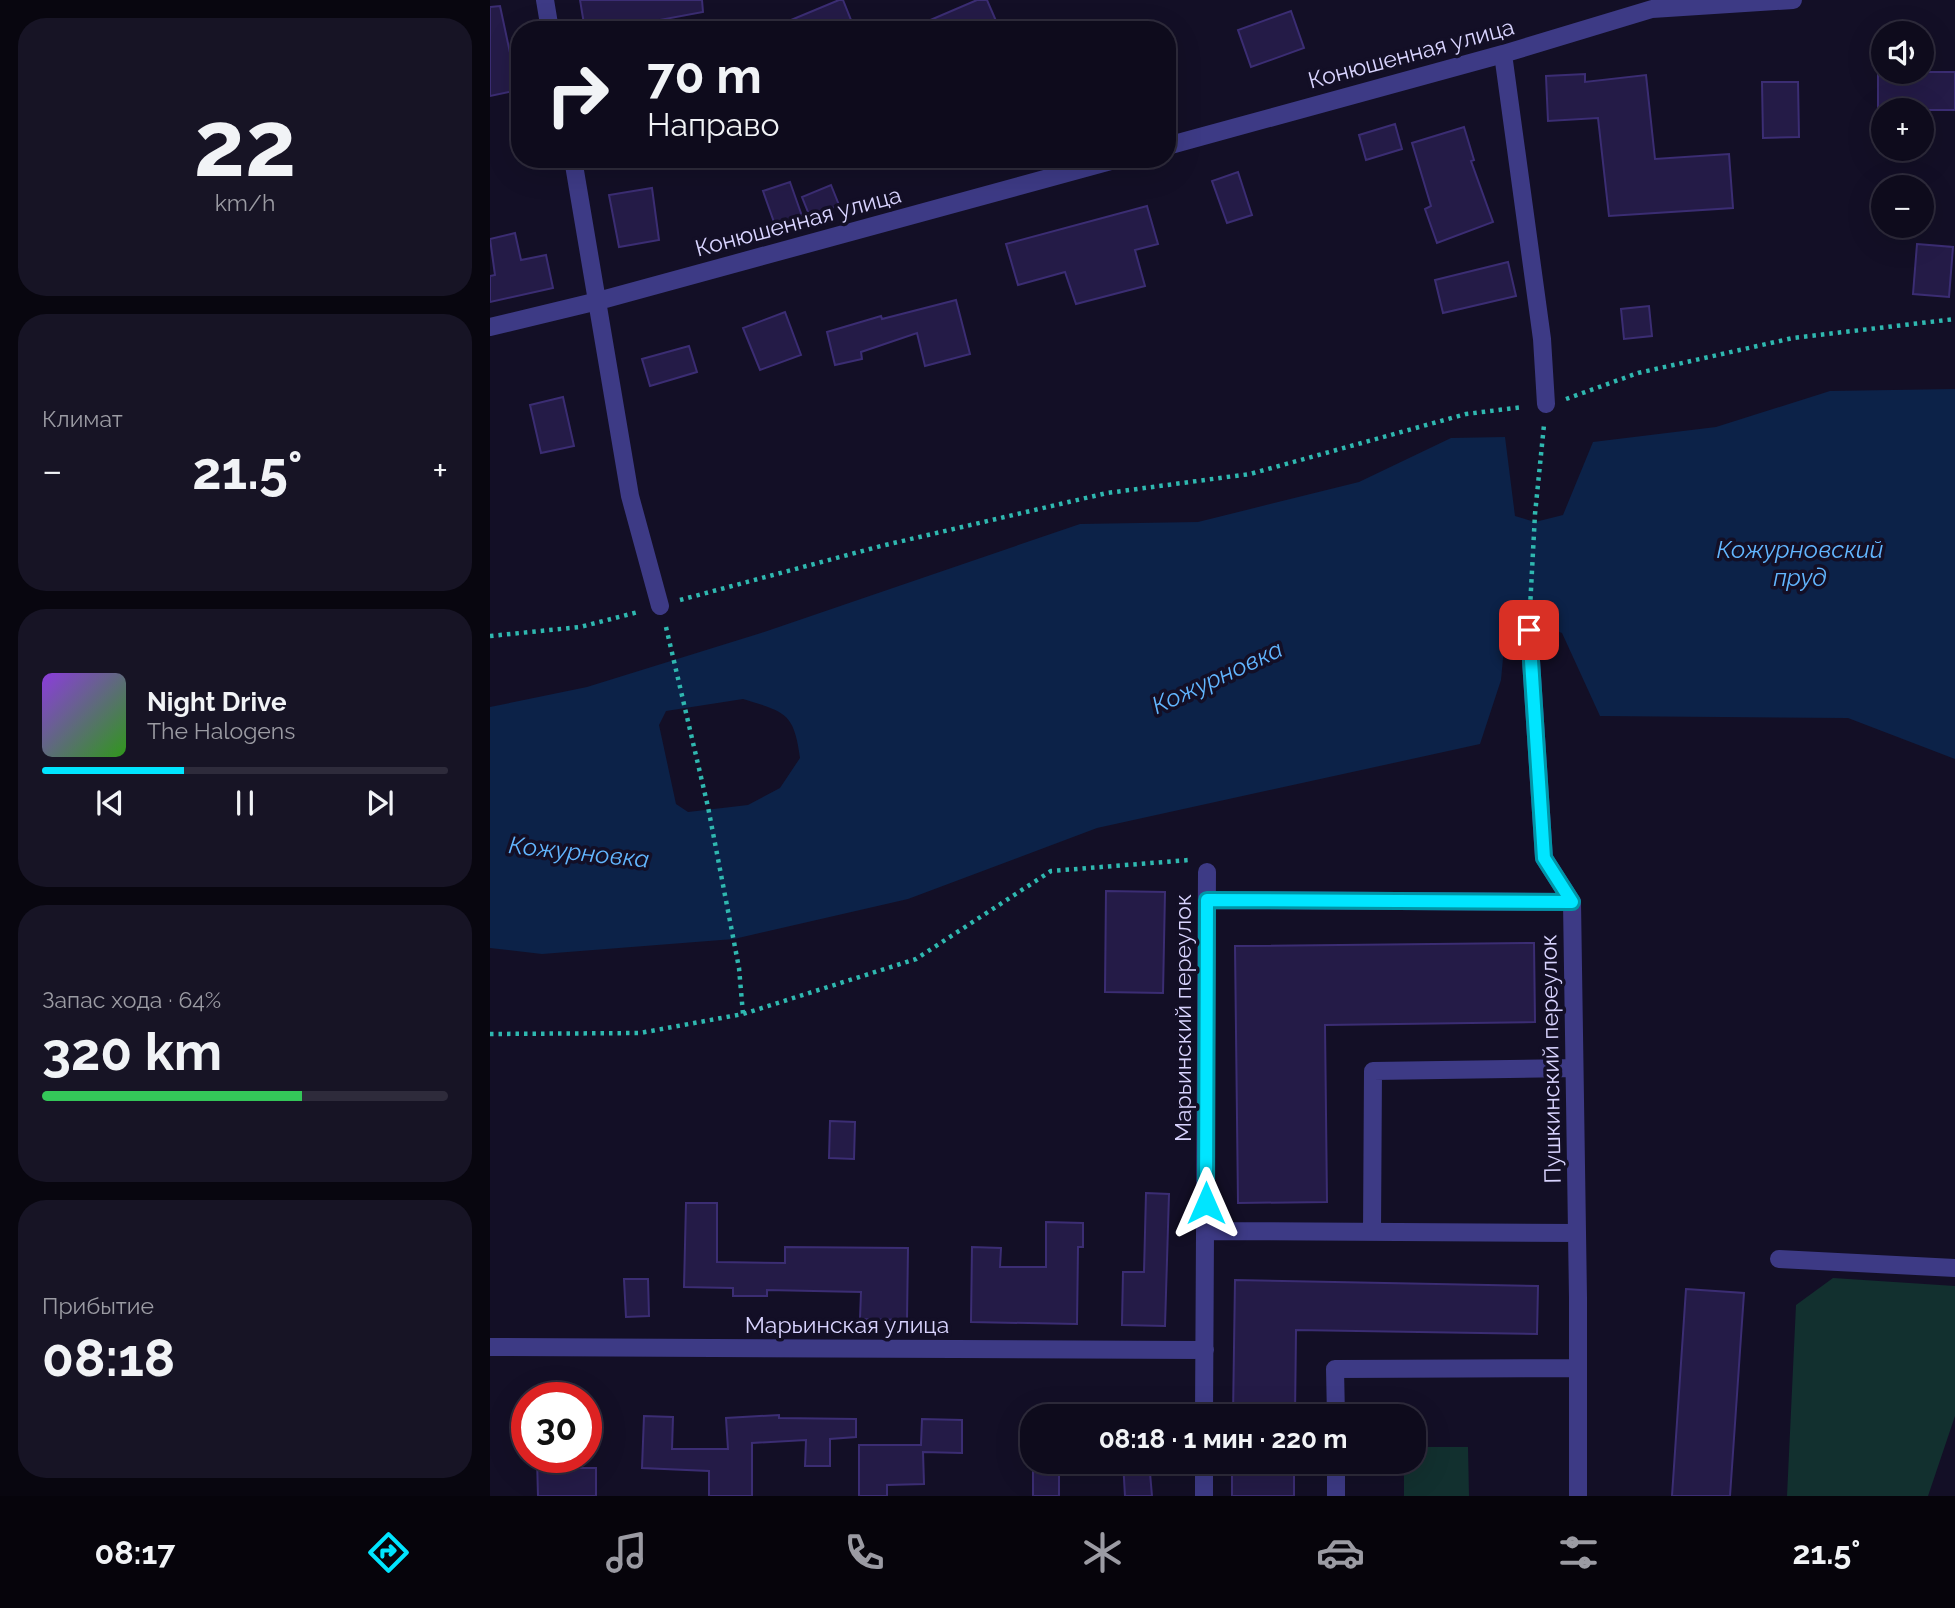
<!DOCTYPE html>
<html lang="ru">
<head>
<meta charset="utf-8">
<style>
	body { margin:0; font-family:Raleway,sans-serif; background:#171425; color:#f1f3f6; height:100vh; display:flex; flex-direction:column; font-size:26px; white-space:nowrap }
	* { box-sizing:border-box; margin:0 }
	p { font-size:23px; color:#9b9ba3 }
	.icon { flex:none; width:38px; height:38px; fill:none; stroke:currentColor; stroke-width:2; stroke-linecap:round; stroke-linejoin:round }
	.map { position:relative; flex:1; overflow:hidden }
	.panel { display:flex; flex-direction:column; gap:18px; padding:18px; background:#08060f; width:490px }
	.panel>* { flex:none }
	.banner { position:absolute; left:21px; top:21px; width:665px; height:147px; border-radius:28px; box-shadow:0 7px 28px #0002,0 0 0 2px #2e2b3b; background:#0e0b1c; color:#f1f3f6; overflow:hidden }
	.tools { position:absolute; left:1381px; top:21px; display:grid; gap:14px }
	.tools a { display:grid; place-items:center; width:63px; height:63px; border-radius:50%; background:#0e0b1c; box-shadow:0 7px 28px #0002,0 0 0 2px #2e2b3b; font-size:35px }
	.speed { position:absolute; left:21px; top:1382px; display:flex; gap:14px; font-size:35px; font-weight:700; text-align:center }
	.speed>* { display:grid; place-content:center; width:91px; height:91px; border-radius:50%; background:#0e0b1c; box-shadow:0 7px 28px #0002,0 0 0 2px #2e2b3b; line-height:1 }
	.speed .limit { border:10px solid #d22; background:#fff; color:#111 }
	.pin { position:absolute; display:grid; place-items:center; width:60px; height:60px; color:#fff; margin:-30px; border-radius:14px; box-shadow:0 4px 10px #0006 }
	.me { position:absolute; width:77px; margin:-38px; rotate:0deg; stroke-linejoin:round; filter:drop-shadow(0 0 5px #0008) }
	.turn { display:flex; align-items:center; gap:24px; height:147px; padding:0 21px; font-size:32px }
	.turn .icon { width:91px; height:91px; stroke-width:2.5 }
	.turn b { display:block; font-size:49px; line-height:60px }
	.big { font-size:52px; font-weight:700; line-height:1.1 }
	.panel .tile { flex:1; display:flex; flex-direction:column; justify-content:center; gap:10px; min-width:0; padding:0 24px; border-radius:28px; background:#171425 }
	.panel .dial { align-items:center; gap:0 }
	.dial b { font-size:91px; line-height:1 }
	.song { display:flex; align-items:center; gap:21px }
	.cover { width:84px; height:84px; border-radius:10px; background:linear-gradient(135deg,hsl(270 70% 55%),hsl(110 70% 35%)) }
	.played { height:7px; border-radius:4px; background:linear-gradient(90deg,#00e5ff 35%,#2e2b3b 35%) }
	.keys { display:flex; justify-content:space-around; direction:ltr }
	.heat { display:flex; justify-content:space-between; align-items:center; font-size:38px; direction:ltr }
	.charge { height:10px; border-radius:5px; background:linear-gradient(90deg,#34c759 64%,#2e2b3b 0) }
	.trip { position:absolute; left:530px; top:1404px; width:406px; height:70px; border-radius:28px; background:#0e0b1c; box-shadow:0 7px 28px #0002,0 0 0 2px #2e2b3b; font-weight:700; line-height:70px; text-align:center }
	.dock { display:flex; height:112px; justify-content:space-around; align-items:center; background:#06040b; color:#9b9ba3 }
	.dock .icon { width:49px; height:49px }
	.dock .selected { color:#00e5ff }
	.dock b { font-size:32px; color:#f1f3f6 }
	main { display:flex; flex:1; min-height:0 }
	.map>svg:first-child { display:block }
	.green { fill:#12302f }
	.water { fill:#0c2248; fill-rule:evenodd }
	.building { fill:#241b47; stroke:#3b2d73; stroke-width:2 }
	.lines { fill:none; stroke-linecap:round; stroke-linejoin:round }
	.path { stroke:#2fb8b0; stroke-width:4.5; stroke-dasharray:3.5 5; stroke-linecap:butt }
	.minor { stroke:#3d3a85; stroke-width:18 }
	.route-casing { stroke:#0095a6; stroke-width:18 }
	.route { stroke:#00e5ff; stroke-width:12 }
	.labels { text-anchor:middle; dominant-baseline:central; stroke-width:7; stroke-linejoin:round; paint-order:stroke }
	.street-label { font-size:23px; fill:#d9d4ff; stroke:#130f26 }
	.water-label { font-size:24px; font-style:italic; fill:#62b6ff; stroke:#130f26 }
</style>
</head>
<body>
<main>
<section class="panel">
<div class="tile dial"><b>22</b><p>km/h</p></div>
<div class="tile"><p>Климат</p>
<div class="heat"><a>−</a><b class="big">21.5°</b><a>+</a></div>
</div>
<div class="tile">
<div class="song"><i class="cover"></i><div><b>Night Drive</b><p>The Halogens</p></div></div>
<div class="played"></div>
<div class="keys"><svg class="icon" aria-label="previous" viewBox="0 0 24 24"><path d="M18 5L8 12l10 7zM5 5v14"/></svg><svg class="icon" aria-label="pause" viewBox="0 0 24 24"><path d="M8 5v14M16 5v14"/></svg><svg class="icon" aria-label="next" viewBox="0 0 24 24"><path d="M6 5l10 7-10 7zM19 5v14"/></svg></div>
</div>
<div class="tile"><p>Запас хода · 64%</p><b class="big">320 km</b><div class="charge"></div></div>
<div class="tile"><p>Прибытие</p><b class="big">08:18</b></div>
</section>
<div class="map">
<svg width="1465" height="1496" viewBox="0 0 1465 1496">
	<rect width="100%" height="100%" fill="#130f26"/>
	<path class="green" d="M1343 1278 1465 1286V1416L1438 1496H1297L1306 1305Z
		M924 1447H978L979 1496H914V1461H924Z"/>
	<path class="water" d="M1465 389V759L1358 718 1110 716 1072 633 1042 622 1016 626 1011 680 990 744 607 828 418 899 244 939 52 954 0 948V707L97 687 271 633 590 524 708 522 869 482 961 438 1015 437 1025 516 1045 522 1073 515 1103 442 1226 427 1340 391ZM253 699C295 712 304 712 310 758L290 788 258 805 198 812 186 804 169 725 176 711Z"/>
	<path class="building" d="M90 0H212L213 12 116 30H95Z
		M349 0H353L365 30H277Z
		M487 0H497L510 30H417Z
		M10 6 28 90 0 96V7Z
		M801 11 814 48 761 67 748 30Z
		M1388 72H1465V110H1388Z
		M1095 74V82L1156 75 1165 159 1239 154 1243 208 1119 216 1108 118 1058 121 1056 76Z
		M1272 82H1308L1309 137 1273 138Z
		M905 124 912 149 876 160 869 135Z
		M974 127 984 160 981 161 1003 222 947 243 935 209 941 206 922 143Z
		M748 172 762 215 737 223 722 181Z
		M300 182 312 216 285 225 273 191Z
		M341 185 349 205 320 217 312 197Z
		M162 188 169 240 129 247 119 195Z
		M657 206 668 244 645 250 655 286 586 304 575 272 528 285 516 244Z
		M25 233 31 260 56 255 63 288 0 302V276L5 275 0 239Z
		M1427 244 1463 247 1459 297 1423 294Z
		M1018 262 1026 296 953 313 945 280Z
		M466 300 480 354 435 366 427 333 371 352 372 359 345 365 337 332 391 316 392 319Z
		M1159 306 1162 336 1134 339 1131 309Z
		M295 312 311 355 270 370 253 328Z
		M199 346 207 372 160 386 152 359Z
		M73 397 84 446 51 453 40 405Z
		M616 891 675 892 673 993 615 992Z
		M1044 943 1045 1022 835 1025 837 1202 748 1203 745 946Z
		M340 1121 365 1122 364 1159 339 1158Z
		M656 1193 679 1194 675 1326 632 1325 633 1272H654Z
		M196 1203H227V1262L295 1263V1247L418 1248 417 1320 370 1319 371 1292 277 1290V1296H243V1288L194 1287Z
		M556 1222 593 1223V1247H588L587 1324 481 1322 482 1247 511 1248 510 1267H556Z
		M134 1279H158L159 1316 136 1317Z
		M745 1280 1048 1286 1047 1334 806 1330 805 1416H743Z
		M1196 1289 1254 1293 1240 1496H1182Z
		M289 1415V1418L366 1419V1437L340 1439V1466H315L316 1440 262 1443V1496H219V1471L152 1468 154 1416 183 1417 182 1449H238L236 1418Z
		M432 1419 472 1420V1453L433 1452 434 1484 397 1485V1496H369V1445H431Z
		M47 1458H72V1468H106V1496H48Z
		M543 1461H569V1496H543Z
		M633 1461H659L662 1496H635Z
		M742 1461H804V1496H742Z"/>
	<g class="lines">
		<path class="path" d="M1076 399 1148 373 1303 338 1465 319
			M190 600 391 546 617 493 760 474 976 414 1033 407
			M1040 608 1045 514 1054 425
			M176 627 218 807 249 968 253 1014
			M0 636 90 627 148 612
			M0 1034 150 1033 253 1014 426 959 561 871 699 860"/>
		<path class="minor" d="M55 0 60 30
			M1013 54 1052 339 1056 404
			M677 146 1013 54 1162 9 1303 0
			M83 159 140 496 170 606
			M0 327 108 301 628 159
			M1039 630 1054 858 1082 902 1088 1298V1496
			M717 900 1082 902
			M715 1231 1087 1233
			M882 1232 883 1071 1084 1068
			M1289 1259 1465 1268
			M0 1347 715 1350
			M714 1416 717 872
			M846 1416 845 1369 1088 1368
			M846 1461V1496
			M714 1496V1461"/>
	</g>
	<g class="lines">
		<g class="route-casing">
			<path id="route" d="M716 1203 717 900 1082 902 1054 858 1039 630"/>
		</g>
		<use href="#route" class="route"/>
	</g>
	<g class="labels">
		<g class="street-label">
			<text transform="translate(921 53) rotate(-15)">Конюшенная улица</text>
			<text transform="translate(308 221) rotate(-15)">Конюшенная улица</text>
			<text transform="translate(692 1018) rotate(-90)">Марьинский переулок</text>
			<text transform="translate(1060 1059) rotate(-91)">Пушкинский переулок</text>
			<text x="357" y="1324">Марьинская улица</text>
		</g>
		<g class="water-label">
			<text x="1310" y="549">Кожурновский<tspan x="1310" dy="28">пруд</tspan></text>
			<text transform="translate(727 677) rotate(-25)">Кожурновка</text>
			<text transform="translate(89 852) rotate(6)">Кожурновка</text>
		</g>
	</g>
</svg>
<div class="tools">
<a><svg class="icon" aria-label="sound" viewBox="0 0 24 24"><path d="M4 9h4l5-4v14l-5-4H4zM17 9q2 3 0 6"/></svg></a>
<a>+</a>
<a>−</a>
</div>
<div class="speed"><div class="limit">30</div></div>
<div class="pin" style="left:1039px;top:630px;background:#d93025"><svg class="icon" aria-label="arrive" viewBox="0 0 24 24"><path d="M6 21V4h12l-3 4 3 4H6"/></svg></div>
<svg class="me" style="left:716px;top:1203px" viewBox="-20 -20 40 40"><path d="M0-17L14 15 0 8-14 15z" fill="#00e5ff" stroke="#fff" stroke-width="4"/></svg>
<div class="trip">08:18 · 1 мин · 220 m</div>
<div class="banner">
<div class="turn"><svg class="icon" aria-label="right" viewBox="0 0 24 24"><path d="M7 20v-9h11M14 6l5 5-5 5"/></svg><div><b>70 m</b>Направо</div></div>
</div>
</div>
</main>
<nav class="dock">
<b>08:17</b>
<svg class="icon selected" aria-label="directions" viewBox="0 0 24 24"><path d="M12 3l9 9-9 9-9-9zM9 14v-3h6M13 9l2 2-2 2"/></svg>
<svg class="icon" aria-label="music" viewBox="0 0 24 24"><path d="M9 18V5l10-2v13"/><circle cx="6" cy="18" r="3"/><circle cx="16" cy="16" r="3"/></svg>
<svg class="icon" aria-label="phone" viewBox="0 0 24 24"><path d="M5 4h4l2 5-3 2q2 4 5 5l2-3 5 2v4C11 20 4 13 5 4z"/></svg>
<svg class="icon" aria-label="climate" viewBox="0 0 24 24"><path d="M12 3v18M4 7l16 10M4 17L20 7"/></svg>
<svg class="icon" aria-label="car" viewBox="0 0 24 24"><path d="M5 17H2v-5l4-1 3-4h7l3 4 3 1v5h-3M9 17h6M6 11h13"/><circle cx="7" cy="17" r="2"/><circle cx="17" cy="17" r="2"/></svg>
<svg class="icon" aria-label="filters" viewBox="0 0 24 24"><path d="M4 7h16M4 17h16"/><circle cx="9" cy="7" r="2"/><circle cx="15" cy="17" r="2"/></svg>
<b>21.5°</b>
</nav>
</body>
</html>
